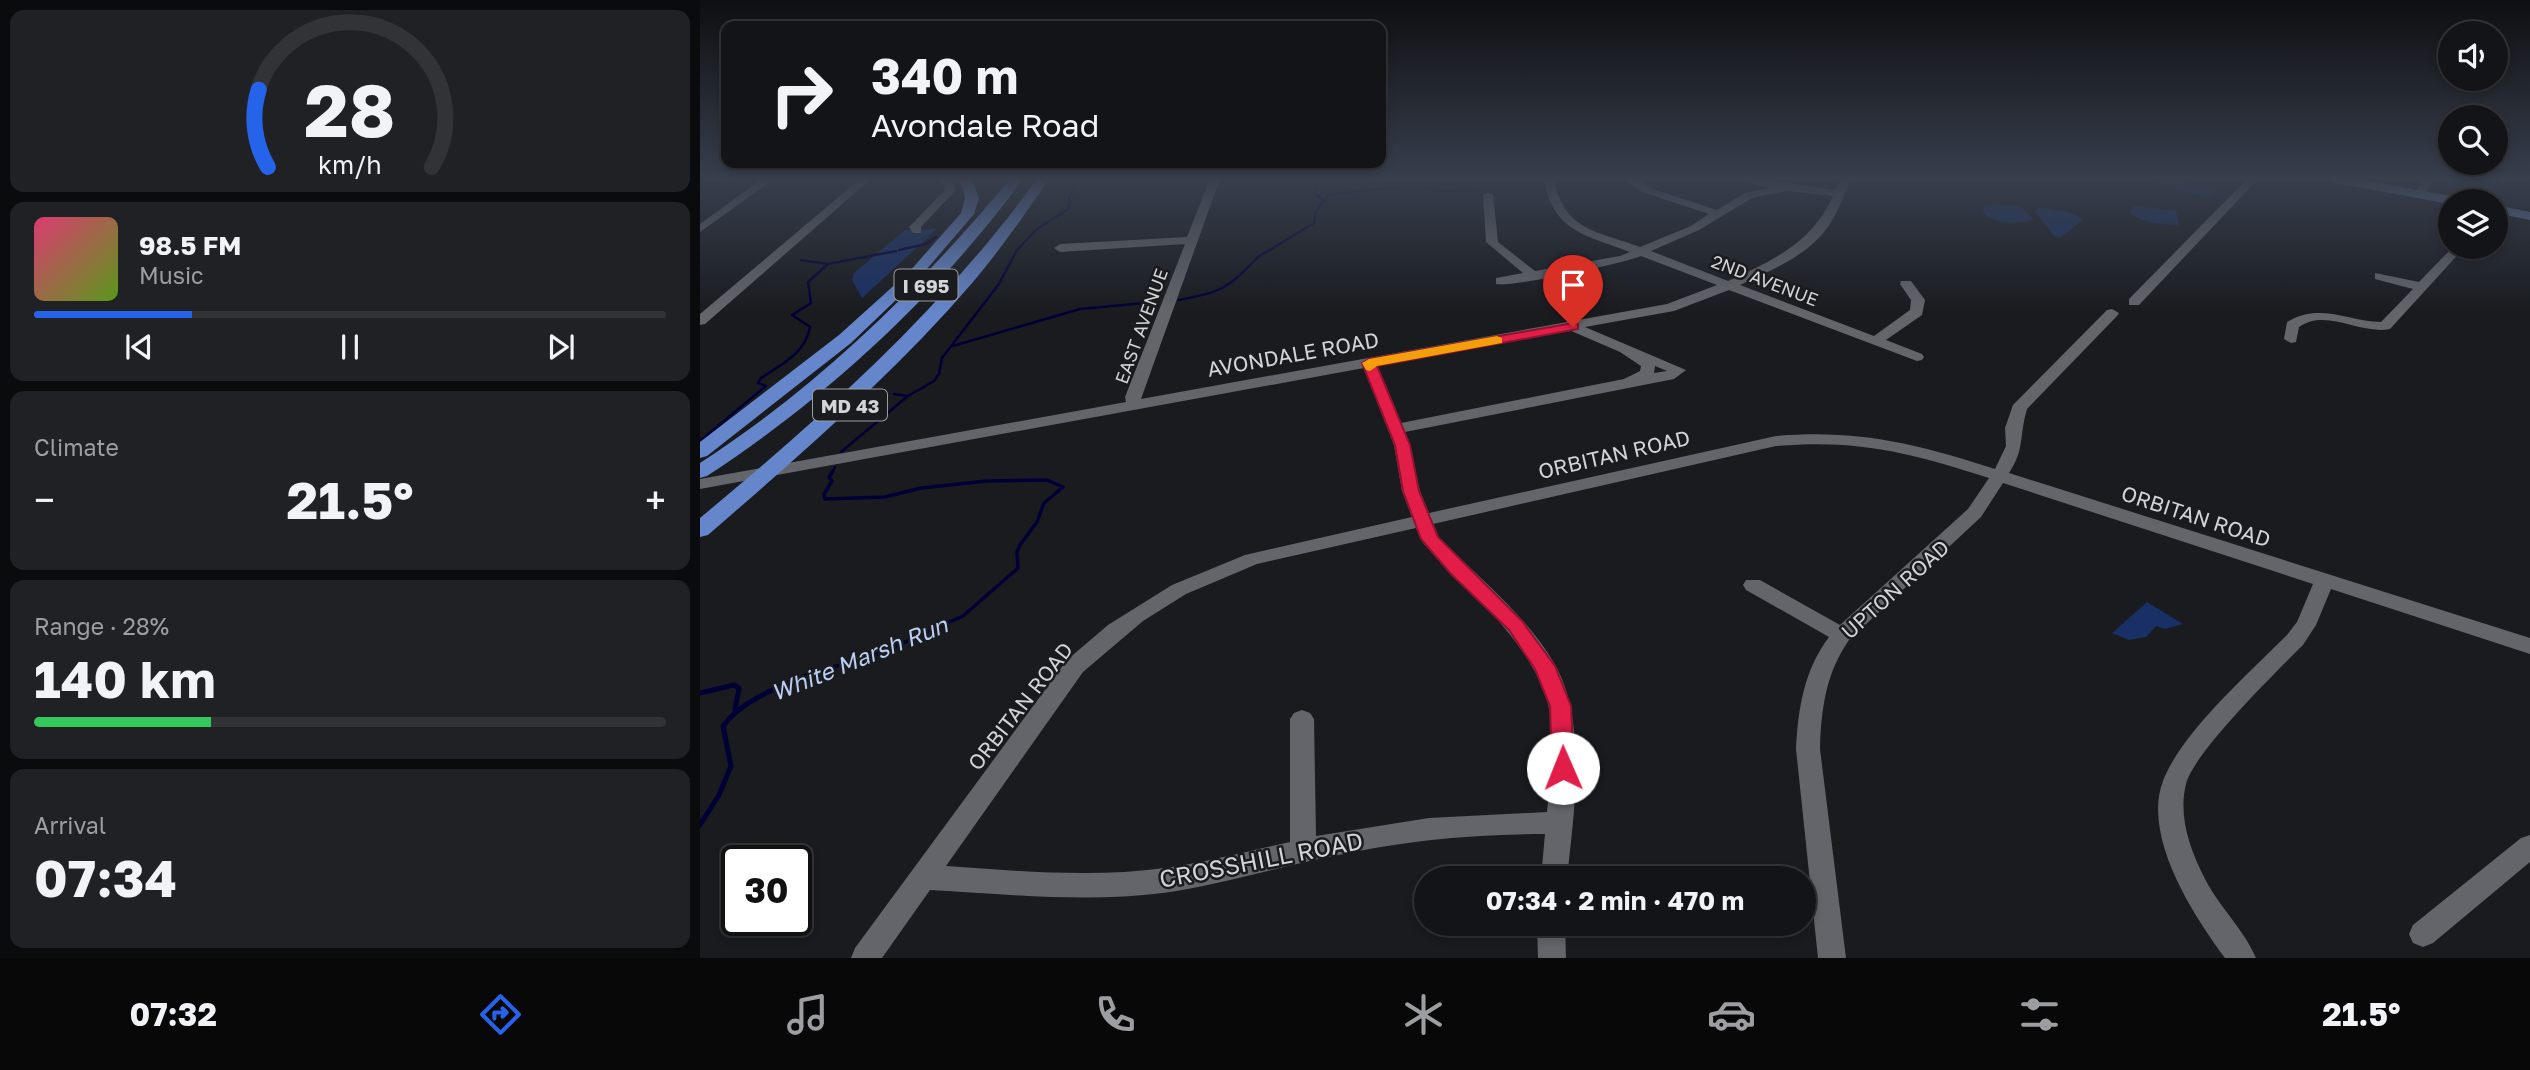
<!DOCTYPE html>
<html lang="en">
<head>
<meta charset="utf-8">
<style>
	body { margin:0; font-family:"Golos Text",sans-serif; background:#202124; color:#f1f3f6; height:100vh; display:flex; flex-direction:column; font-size:26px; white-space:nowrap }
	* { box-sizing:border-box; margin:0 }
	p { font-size:23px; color:#9d9ea1 }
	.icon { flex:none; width:38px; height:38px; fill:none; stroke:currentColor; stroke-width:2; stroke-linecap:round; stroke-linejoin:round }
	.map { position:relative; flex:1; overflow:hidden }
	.sheet { display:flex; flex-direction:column; gap:10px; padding:10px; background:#0a0b0d; width:700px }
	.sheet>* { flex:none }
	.hud { position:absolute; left:21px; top:21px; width:665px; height:147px; border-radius:14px; box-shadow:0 4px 10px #0003,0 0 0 2px #323336; background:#131417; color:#f1f3f6; overflow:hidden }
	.controls { position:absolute; left:1738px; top:21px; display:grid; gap:14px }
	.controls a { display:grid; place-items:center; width:70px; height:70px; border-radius:50%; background:#131417; box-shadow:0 4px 10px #0003,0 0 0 2px #323336; font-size:35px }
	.speed { position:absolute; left:21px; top:845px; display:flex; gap:14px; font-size:35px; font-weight:700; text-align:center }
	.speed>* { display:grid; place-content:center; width:91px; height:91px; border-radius:50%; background:#131417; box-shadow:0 4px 10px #0003,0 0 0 2px #323336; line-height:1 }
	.speed .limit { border:4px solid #111; border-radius:10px; background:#fff; color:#111 }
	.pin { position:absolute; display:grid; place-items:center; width:60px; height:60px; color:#fff; margin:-72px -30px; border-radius:50% 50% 50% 0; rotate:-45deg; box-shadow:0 0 7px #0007 }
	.pin .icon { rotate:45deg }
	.me { position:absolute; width:77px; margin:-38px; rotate:359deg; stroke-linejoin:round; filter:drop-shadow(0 0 5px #0008) }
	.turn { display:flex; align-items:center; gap:24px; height:147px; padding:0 35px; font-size:32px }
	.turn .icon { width:91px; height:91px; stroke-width:2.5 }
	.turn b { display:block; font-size:49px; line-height:60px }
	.big { font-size:52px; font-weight:700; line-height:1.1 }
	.sheet .tile { flex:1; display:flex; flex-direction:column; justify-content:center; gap:10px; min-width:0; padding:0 24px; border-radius:14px; background:#202124 }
	.sheet .dial { align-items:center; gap:0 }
	.dial svg { height:182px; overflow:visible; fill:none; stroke:#323336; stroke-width:7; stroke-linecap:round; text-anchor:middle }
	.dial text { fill:#f1f3f6; stroke:none }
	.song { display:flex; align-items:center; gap:21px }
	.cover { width:84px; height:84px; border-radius:10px; background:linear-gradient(135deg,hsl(340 70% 55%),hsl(90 70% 35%)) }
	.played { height:7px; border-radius:4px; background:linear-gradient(90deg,#2563eb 25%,#323336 25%) }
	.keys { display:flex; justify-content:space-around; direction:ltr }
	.heat { display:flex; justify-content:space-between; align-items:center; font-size:38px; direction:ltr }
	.charge { height:10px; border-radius:5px; background:linear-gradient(90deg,#34c759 28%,#323336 0) }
	.trip { position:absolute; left:714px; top:866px; width:402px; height:70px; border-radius:35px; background:#131417; box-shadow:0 4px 10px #0003,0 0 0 2px #323336; font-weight:700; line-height:70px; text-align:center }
	.tabs { display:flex; height:112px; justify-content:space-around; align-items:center; background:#080809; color:#9d9ea1 }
	.tabs .icon { width:49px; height:49px }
	.tabs .selected { color:#2563eb }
	.tabs b { font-size:32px; color:#f1f3f6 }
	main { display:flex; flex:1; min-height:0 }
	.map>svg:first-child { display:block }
	.green { fill:#193066 }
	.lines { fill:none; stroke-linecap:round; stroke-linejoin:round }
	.stream-far2 { stroke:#000035; stroke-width:2.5 }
	.stream-far1 { stroke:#000035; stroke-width:3.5 }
	.stream { stroke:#000035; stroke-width:5 }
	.minor { fill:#63656a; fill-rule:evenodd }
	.major { fill:#6579a4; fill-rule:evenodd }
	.highway { fill:#6686cb; fill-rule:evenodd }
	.route { fill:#e11d48; stroke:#92132f; stroke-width:2 }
	.slow { fill:#f59e0b }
	.labels { text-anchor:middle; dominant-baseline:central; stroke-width:5; stroke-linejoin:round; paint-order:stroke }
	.far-street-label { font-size:18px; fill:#d2d4d7; stroke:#191b1f }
	.shield { fill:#191b1f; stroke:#9a9ca0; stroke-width:2 }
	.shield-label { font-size:19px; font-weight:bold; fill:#d2d4d7 }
	.street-label { font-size:21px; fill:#d2d4d7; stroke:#191b1f }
	.water-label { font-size:23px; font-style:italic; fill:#bbcef3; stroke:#191b1f }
	.near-street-label { font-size:24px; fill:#d2d4d7; stroke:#191b1f }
</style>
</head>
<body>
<main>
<section class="sheet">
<div class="tile dial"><svg viewBox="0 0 100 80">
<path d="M14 69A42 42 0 1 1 86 69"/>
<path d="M14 69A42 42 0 0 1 10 35" stroke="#2563eb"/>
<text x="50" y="56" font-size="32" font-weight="700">28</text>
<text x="50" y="72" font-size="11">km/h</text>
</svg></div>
<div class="tile">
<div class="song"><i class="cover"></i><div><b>98.5 FM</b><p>Music</p></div></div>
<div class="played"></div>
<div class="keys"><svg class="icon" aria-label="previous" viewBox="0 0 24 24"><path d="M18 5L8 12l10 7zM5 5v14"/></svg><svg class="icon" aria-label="pause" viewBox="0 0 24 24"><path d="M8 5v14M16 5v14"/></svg><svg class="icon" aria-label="next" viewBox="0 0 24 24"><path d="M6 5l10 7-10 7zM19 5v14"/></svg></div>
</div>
<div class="tile"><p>Climate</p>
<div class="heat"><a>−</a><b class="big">21.5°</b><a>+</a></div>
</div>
<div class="tile"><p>Range · 28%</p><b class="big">140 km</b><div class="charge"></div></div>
<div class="tile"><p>Arrival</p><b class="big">07:34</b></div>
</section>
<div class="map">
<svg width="1830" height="958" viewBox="0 0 1830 958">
	<rect width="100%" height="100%" fill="#191b1f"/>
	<path class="green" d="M1464 179H1467L1517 190 1510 197 1457 185Z
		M1310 205 1320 206 1334 220C1318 224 1295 225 1283 212L1284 206Z
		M1435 206 1476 211 1479 225C1461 224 1443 224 1429 212Z
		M1339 207 1370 213 1384 219 1360 238 1354 236 1335 211Z
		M237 229 162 298 152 280 154 273 205 230Z
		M1447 602 1483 624 1465 629 1456 626 1446 637 1429 640 1412 633Z"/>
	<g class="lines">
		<path class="stream-far2" d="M621 179 615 193 622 200
			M199 250 226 244 236 237
			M558 257 614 223 616 211 629 194 718 185 739 191 777 190
			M101 260 128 264 196 251
			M479 300C523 291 526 290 557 258
			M253 346 380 309 456 302
			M194 394 208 396
			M0 441 66 386 58 383 61 378C82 364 105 354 110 327L92 315 111 303 108 282 128 264
			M141 452 208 396 234 381 239 374 242 358 299 284 317 250 337 229 368 209C368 199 374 184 383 179
			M132 473 135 467"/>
		<path class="stream-far1" d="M83 685 108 674 176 655 263 616 318 568 317 552 320 545 337 522 344 503 363 487 347 480 287 481 221 488 185 497 125 499 124 494 132 481 129 477 133 471"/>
		<path class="stream" d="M0 693 34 685 39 688 35 710
			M0 825 19 795 31 766 23 726C40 704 62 695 87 683"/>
		<path class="minor" d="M62 179H74L0 232V224Z
			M160 179H171L5 324 0 325V314Z
			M236 179H249L254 184 255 191 221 227V233H213L209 227 211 225 245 190 244 185Z
			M510 179H520L441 399 967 304 1017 285 941 256C921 264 814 287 796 284V278L823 273 786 242 783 195 788 192 793 195 798 242 835 271 920 256 930 252C886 235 853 232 844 179H854C864 231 897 231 940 247L991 226 1009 214 942 192 925 179H937L950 188 1017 210 1045 193 1068 188 1039 179H1058L1135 190 1141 179H1151C1143 196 1138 214 1127 228 1107 256 1070 271 1040 285L1174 336 1210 310 1211 300 1200 284 1201 281H1211L1225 300 1222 315 1186 340 1222 354 1224 357 1222 360 1217 361 1029 290 974 311 885 327 986 370 974 379 705 432 720 491 729 513 1076 436C1159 429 1217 444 1295 469L1306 446 1305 428 1313 405 1407 310 1412 309 1419 313 1417 316 1327 409C1319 436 1325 449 1309 473L1830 638V654L1631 589 1616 625 1603 645C1576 672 1494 752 1486 784 1478 816 1490 849 1504 877 1518 906 1544 929 1556 958H1525C1493 915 1442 836 1463 781 1481 733 1550 672 1587 635L1597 622 1613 584 1303 483 1281 517 1149 640C1126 673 1121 709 1120 749L1146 958H1118L1096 749C1098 709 1104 670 1129 637L1046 590 1043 585 1046 580H1060L1140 625 1268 509 1289 478C1211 453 1159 439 1076 446L733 524 738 537C776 575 827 616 854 663 888 721 874 814 867 878H841L845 834C772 834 700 841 629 857 574 868 519 885 463 893 386 903 307 894 230 890L182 958H151L155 948 367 660 408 625 472 585 545 555 712 517 702 491 694 445 664 368 0 489V479L426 402 425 397 485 244 360 252 354 248 360 244 487 237ZM1086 191 1133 196C1111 244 1073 260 1028 281L951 251 999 230 1052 198ZM869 330 920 352 941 366 940 371 924 379 701 423 677 365ZM955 366 967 371 954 373ZM716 528 723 543C767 590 831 641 848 704 855 733 850 782 847 812L729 818 616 836 614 719 610 713 602 710 594 713 590 719V842C548 851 507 862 465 868 392 878 319 871 246 866L383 672 443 621 486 594 557 564Z
			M1547 179H1558L1439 305H1429V299Z
			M1723 179H1733L1724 196H1716L1715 194Z
			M1753 247H1765L1690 329C1659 335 1627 308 1599 327L1596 342 1591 343 1584 339 1587 322C1619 302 1648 321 1681 322L1713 289 1675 279V273L1719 282Z
			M1830 835V862L1733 943 1723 947 1713 943 1709 934 1713 925 1821 838Z
			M837 924H865L866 958H838Z"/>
		<path class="major" d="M1630 179H1657L1755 197 1762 201H1750V204L1636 183Z
			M1796 205 1830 212V220L1796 213Z"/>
		<path class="highway" d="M260 179H272L279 198 274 214 220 277 151 343 7 456 0 458V442L139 335 210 271 261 213 265 198Z
			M310 179H323C237 296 128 397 7 476L0 478V463C119 386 219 288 310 179Z
			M337 179H349C325 214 301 249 273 282 193 375 100 455 8 535L0 537V518C124 415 242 310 337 179Z"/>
	</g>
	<linearGradient id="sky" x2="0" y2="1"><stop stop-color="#0e0f11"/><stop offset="0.57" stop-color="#383f4d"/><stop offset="1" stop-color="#383f4d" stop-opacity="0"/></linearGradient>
	<rect width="1830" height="313" fill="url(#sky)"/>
	<path class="route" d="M873 323 878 324V329L677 366 710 445 719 491 738 537 822 621 855 666 871 706 874 768 871 775 863 777 855 775 852 768 850 706 835 669 809 630 751 574 721 539 703 491 695 445 662 363 669 359Z"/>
	<path class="slow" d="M797 336 802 338V343L677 366 670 371 666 370 662 363 669 359Z"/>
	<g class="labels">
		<g class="far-street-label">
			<text transform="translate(1065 280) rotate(21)">2ND AVENUE</text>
			<text transform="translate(441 326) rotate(-70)">EAST AVENUE</text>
		</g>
		<g class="shield">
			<rect x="194.5" y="269.5" width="63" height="31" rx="5"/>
			<rect x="113" y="389.5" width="74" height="31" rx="5"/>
		</g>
		<g class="shield-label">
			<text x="226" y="285">I 695</text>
			<text x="150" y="405">MD 43</text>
		</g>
		<g class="street-label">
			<text transform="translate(593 354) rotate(-10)">AVONDALE ROAD</text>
			<text transform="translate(914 454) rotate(-13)">ORBITAN ROAD</text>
			<text transform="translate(1496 516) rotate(18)">ORBITAN ROAD</text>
			<text transform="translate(1195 589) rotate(-42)">UPTON ROAD</text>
			<text transform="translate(320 706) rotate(-52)">ORBITAN ROAD</text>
		</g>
		<g class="water-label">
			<text transform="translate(159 658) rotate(-22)">White Marsh Run</text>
		</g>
		<g class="near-street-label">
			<text transform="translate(561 859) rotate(-11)">CROSSHILL ROAD</text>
		</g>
	</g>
</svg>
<div class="controls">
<a><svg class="icon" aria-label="sound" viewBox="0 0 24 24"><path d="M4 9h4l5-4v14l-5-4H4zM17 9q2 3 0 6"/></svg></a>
<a><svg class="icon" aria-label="search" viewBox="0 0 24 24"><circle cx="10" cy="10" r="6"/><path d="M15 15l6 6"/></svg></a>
<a><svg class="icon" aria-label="layers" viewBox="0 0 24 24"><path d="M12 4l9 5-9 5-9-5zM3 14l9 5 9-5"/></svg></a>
</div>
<div class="speed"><div class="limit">30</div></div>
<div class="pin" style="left:873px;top:327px;background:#d93025"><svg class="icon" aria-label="arrive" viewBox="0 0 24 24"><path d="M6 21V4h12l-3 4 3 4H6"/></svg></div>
<svg class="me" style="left:863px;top:768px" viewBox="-20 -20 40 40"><circle r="19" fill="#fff"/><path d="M0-13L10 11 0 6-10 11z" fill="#e11d48"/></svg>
<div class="trip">07:34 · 2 min · 470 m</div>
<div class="hud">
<div class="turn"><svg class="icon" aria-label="right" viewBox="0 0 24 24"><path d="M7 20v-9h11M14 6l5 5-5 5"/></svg><div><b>340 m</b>Avondale Road</div></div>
</div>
</div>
</main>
<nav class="tabs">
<b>07:32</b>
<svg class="icon selected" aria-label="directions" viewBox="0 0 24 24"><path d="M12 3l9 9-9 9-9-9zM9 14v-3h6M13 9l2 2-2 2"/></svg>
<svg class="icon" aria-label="music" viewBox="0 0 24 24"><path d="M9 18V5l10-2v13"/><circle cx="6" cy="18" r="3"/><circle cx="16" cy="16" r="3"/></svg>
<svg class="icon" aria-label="phone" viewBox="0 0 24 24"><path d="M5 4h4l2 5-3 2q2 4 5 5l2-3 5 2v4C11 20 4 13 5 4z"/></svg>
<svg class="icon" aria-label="climate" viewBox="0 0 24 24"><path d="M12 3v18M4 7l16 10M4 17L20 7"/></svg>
<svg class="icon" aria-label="car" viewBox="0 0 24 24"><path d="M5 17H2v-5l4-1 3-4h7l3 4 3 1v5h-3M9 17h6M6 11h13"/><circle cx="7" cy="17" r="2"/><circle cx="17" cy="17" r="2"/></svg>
<svg class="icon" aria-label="filters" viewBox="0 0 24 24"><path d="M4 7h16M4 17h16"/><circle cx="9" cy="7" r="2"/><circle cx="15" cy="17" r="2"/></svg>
<b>21.5°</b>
</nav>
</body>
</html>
